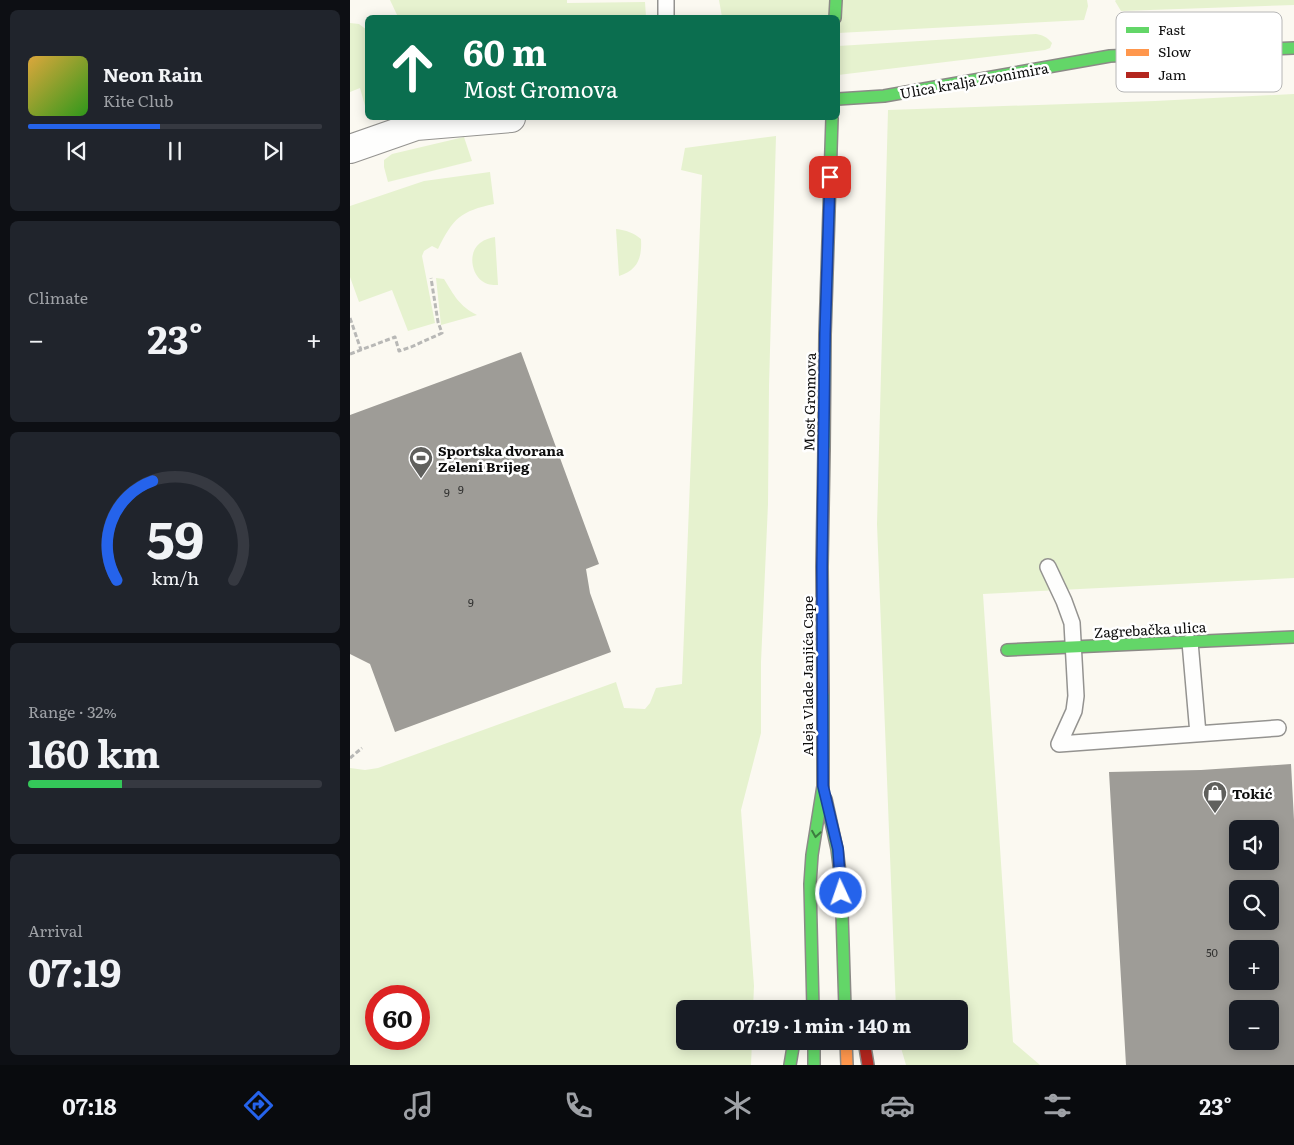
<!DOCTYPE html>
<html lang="en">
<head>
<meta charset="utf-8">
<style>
	body { margin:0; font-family:Literata,serif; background:#20242c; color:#f1f3f6; height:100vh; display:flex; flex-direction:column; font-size:19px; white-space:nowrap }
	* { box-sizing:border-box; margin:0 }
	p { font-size:16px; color:#9ea1a6 }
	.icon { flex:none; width:28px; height:28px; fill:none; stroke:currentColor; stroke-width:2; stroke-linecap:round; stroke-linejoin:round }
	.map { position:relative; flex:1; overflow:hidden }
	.details { display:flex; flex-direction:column; gap:10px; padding:10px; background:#0d0f14; width:350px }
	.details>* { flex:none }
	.banner { position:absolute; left:15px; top:15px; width:475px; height:105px; border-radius:8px; box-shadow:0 2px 12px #0003; background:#0b6e4f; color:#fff; overflow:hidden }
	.tools { position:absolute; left:879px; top:820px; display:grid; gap:10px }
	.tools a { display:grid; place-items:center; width:50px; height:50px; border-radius:8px; background:#171b24; box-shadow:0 2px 12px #0003; font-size:25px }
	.speed { position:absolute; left:15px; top:985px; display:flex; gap:10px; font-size:25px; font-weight:700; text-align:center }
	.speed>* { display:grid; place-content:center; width:65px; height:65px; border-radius:50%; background:#171b24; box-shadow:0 2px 12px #0003; line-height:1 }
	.speed .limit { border:8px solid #d22; background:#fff; color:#111 }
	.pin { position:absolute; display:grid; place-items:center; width:42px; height:42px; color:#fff; margin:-21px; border-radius:10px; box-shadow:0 2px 8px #0006 }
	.me { position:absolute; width:55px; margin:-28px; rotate:357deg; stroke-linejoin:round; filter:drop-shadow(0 0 4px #0008) }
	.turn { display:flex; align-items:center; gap:18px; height:105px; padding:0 15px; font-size:22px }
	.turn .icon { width:65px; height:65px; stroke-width:2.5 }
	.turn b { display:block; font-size:35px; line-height:42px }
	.big { font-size:38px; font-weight:700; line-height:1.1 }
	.details .widget { flex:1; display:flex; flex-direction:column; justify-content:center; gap:8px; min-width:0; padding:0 18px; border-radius:8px; background:#20242c }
	.details .dial { align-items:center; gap:0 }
	.dial svg { height:130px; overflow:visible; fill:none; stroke:#363941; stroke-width:7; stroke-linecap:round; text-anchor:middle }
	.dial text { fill:#f1f3f6; stroke:none }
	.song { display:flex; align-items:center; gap:15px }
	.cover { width:60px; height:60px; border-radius:8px; background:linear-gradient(135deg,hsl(40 70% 55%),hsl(110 70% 35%)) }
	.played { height:5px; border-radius:2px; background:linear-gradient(90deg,#2563eb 45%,#363941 45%) }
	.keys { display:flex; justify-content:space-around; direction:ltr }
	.heat { display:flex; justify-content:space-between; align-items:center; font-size:28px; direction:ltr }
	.charge { height:8px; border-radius:4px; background:linear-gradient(90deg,#34c759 32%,#363941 0) }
	.trip { position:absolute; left:326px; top:1000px; width:292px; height:50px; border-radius:8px; background:#171b24; box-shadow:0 2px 12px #0003; font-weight:700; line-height:50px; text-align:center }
	.tabs { display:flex; height:80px; justify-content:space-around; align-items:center; background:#090b0e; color:#9ea1a6 }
	.tabs .icon { width:35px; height:35px }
	.tabs .current { color:#2563eb }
	.tabs b { font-size:22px; color:#f1f3f6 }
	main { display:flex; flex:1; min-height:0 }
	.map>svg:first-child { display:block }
	.green { fill:#e6f2cf; fill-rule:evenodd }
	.building { fill:#9e9c97; fill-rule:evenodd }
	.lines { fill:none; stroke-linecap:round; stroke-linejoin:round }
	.lane-casing { stroke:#949390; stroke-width:18 }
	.street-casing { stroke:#949390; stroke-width:30 }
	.fast-casing { stroke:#8b8a86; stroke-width:14 }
	.slow-casing { stroke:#8b8a86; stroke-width:14 }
	.jam-casing { stroke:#8b8a86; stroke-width:14 }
	.path { stroke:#b8b8b6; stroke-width:3; stroke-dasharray:5 2.5; stroke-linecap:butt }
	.lane { stroke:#fefefd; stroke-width:15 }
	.street { stroke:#fefefd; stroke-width:28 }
	.fast { stroke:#63d668; stroke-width:11 }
	.slow { stroke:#ff974d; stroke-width:11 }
	.jam { stroke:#b3261e; stroke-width:11 }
	.oneway { stroke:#3c7c3f }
	.route-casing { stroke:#184099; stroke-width:12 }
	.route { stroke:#2563eb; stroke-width:9 }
	.labels { text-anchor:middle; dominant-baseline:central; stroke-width:5; stroke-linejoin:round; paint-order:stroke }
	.number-label { font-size:11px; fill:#313130 }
	.street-label { font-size:14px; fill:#0d0d0d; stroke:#fff }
	.poi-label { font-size:14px; font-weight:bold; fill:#0d0d0d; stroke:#fff; text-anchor:start }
	.key { fill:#fff; stroke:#b6b6b6; stroke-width:1 }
	.key-label { font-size:14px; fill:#0d0d0d }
</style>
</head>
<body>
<main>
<section class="details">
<div class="widget">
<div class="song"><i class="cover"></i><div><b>Neon Rain</b><p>Kite Club</p></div></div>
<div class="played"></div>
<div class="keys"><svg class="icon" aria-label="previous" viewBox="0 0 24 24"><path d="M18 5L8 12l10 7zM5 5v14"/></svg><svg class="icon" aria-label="pause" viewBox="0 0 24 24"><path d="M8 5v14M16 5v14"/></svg><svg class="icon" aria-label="next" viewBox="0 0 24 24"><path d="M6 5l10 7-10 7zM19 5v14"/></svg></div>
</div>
<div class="widget"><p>Climate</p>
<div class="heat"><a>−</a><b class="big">23°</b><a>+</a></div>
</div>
<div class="widget dial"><svg viewBox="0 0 100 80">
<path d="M14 69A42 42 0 1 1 86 69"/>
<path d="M14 69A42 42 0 0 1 36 8" stroke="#2563eb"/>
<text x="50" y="56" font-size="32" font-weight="700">59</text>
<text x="50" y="72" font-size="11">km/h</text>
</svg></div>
<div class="widget"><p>Range · 32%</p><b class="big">160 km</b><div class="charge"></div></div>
<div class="widget"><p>Arrival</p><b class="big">07:19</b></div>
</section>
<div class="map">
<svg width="944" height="1065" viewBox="0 0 944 1065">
	<rect width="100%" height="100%" fill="#fbf9f1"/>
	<path class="green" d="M40 0H217V3L295 2 296 17H48Z
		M369 0H737L738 6 734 20 488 33V18L372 17Z
		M766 0H944V5L771 11 765 1Z
		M0 23 9 24 17 30V113L10 88 0 92Z
		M686 34C693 35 697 37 702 43L700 48 695 50 488 75V46Z
		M944 94V578L633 594 663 1042 690 1065H556L549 1041H610V1009H546L527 524 538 110 805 101Z
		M426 136 419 386 418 504 411 662V733L391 810 404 986 403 1009H335V1041H402L401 1065H0V768L15 770 28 768 266 682 274 708 295 709 300 703 306 688 332 684 352 175 331 170 335 148ZM26 996H69V1039H26Z
		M114 137 122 161 38 182 34 167V160L42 154Z
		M140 172 144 204C111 211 103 218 88 249L82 246 74 251 72 256 85 323 58 331 42 290 9 302 0 277V206L74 181Z
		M266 229C276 230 284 233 291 239 292 258 288 270 269 276Z
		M145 237 148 285C142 285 137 285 132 281 121 273 118 252 130 243 135 239 140 238 145 237Z
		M86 278 94 279C104 295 109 306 127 315L91 325Z"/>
	<path class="building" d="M171 352 249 564 236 569 240 593 261 652 45 732 20 664 0 654V415Z
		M941 764 944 820V1065H776L759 772 851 770ZM888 829H920V861H888ZM888 889H920V921H888ZM888 949H920V981H888ZM888 1009H920V1041H888Z"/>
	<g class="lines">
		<g class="lane-casing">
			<path id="lane" d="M316 0V18
				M698 567 714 601 722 623 726 696 724 711 709 744 928 728
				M840 642 848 734"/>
		</g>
		<g class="street-casing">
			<path id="street" d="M0 149 66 126 161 118"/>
		</g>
		<g class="fast-casing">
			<path id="fast" d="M485 18 486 0
				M488 99 534 96 760 56 944 48
				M474 449 475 335 482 118
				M657 650 944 637
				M476 799 487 849 491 881 495 1009
				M463 1009 460 884 462 855 473 786V693
				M464 1041V1065
				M440 1065 444 1041"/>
		</g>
		<g class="slow-casing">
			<path id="slow" d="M473 693 472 567 474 449
				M496 1041 497 1065"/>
		</g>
		<g class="jam-casing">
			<path id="jam" d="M514 1041 518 1065"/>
		</g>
		<path class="path" d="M0 318 11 350
			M0 354 45 337 49 351 61 347 92 333 88 322 81 278
			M0 758 12 748"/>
		<use href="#lane" class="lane"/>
		<use href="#street" class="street"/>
		<use href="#fast" class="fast"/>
		<use href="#slow" class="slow"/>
		<use href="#jam" class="jam"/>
	</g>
	<defs><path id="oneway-chevron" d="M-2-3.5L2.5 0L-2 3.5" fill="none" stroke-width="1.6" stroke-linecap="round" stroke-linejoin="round" transform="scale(1.25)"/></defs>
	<use class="oneway" href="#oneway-chevron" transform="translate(466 834) rotate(99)"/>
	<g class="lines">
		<g class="route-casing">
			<path id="route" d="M480 177 475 334 472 567 473 786 488 849 491 893"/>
		</g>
		<use href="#route" class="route"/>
	</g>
	<defs>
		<g id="stadium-pin" transform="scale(1.25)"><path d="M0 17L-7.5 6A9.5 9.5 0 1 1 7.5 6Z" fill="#60605d" stroke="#fff"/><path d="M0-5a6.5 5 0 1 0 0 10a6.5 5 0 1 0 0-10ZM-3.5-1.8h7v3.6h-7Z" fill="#fff"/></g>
		<g id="shop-pin" transform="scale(1.25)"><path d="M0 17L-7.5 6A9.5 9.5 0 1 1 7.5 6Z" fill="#60605d" stroke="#fff"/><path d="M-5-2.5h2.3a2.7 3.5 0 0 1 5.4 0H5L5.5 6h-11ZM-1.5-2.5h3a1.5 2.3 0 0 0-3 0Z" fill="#fff"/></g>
	</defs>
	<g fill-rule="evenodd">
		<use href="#stadium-pin" x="71" y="458"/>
		<use href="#shop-pin" x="865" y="793"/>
	</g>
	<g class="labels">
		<g class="number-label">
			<text x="111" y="489">9</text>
			<text x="97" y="492">9</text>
			<text x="121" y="602">9</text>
			<text x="862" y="952">50</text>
		</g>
		<g class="street-label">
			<text transform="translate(624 80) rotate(-10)">Ulica kralja Zvonimira</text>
			<text transform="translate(459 402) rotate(-89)">Most Gromova</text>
			<text transform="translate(800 629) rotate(-3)">Zagrebačka ulica</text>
			<text transform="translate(457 676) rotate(-90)">Aleja Vlade Janjića Cape</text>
		</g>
		<g class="poi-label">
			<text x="88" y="450">Sportska dvorana<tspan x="88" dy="16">Zeleni Brijeg</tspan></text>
			<text x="882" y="793">Tokić</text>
		</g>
	</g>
	<rect x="766" y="12" width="166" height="80" rx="8" class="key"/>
	<rect x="776" y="27" width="23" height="6" fill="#63d668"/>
	<rect x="776" y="49" width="23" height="7" fill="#ff974d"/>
	<rect x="776" y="72" width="23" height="6" fill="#b3261e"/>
	<g class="key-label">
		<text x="808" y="35">Fast</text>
		<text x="808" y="57">Slow</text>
		<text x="808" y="80">Jam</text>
	</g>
</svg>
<div class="tools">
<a><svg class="icon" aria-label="sound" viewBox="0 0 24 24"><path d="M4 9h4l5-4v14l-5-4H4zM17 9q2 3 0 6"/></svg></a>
<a><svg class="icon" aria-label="search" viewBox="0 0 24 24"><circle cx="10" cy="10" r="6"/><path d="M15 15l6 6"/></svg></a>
<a>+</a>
<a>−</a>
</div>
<div class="speed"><div class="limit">60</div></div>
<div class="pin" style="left:480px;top:177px;background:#d93025"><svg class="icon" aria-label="arrive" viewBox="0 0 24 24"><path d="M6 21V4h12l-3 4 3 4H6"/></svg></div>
<svg class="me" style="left:491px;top:893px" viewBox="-20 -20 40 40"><circle r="17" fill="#2563eb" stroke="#fff" stroke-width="3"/><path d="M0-11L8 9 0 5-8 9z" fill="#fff"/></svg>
<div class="trip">07:19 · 1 min · 140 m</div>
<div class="banner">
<div class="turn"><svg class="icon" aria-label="ahead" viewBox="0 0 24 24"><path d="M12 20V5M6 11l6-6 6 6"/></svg><div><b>60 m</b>Most Gromova</div></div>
</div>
</div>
</main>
<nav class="tabs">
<b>07:18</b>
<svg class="icon current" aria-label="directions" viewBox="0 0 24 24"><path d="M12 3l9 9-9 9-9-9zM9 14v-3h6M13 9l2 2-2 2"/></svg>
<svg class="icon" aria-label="music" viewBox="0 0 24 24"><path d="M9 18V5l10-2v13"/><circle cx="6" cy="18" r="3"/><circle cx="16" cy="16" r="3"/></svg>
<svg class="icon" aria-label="phone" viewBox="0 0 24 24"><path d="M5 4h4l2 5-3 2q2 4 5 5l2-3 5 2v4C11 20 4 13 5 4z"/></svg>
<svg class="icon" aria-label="climate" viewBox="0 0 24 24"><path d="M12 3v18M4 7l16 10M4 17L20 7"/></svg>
<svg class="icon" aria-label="car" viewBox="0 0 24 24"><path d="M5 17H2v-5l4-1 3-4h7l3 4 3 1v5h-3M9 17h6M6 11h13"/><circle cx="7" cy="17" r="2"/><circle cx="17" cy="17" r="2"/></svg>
<svg class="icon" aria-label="filters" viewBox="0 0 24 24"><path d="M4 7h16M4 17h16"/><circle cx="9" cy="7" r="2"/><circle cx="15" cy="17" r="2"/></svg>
<b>23°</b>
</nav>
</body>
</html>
